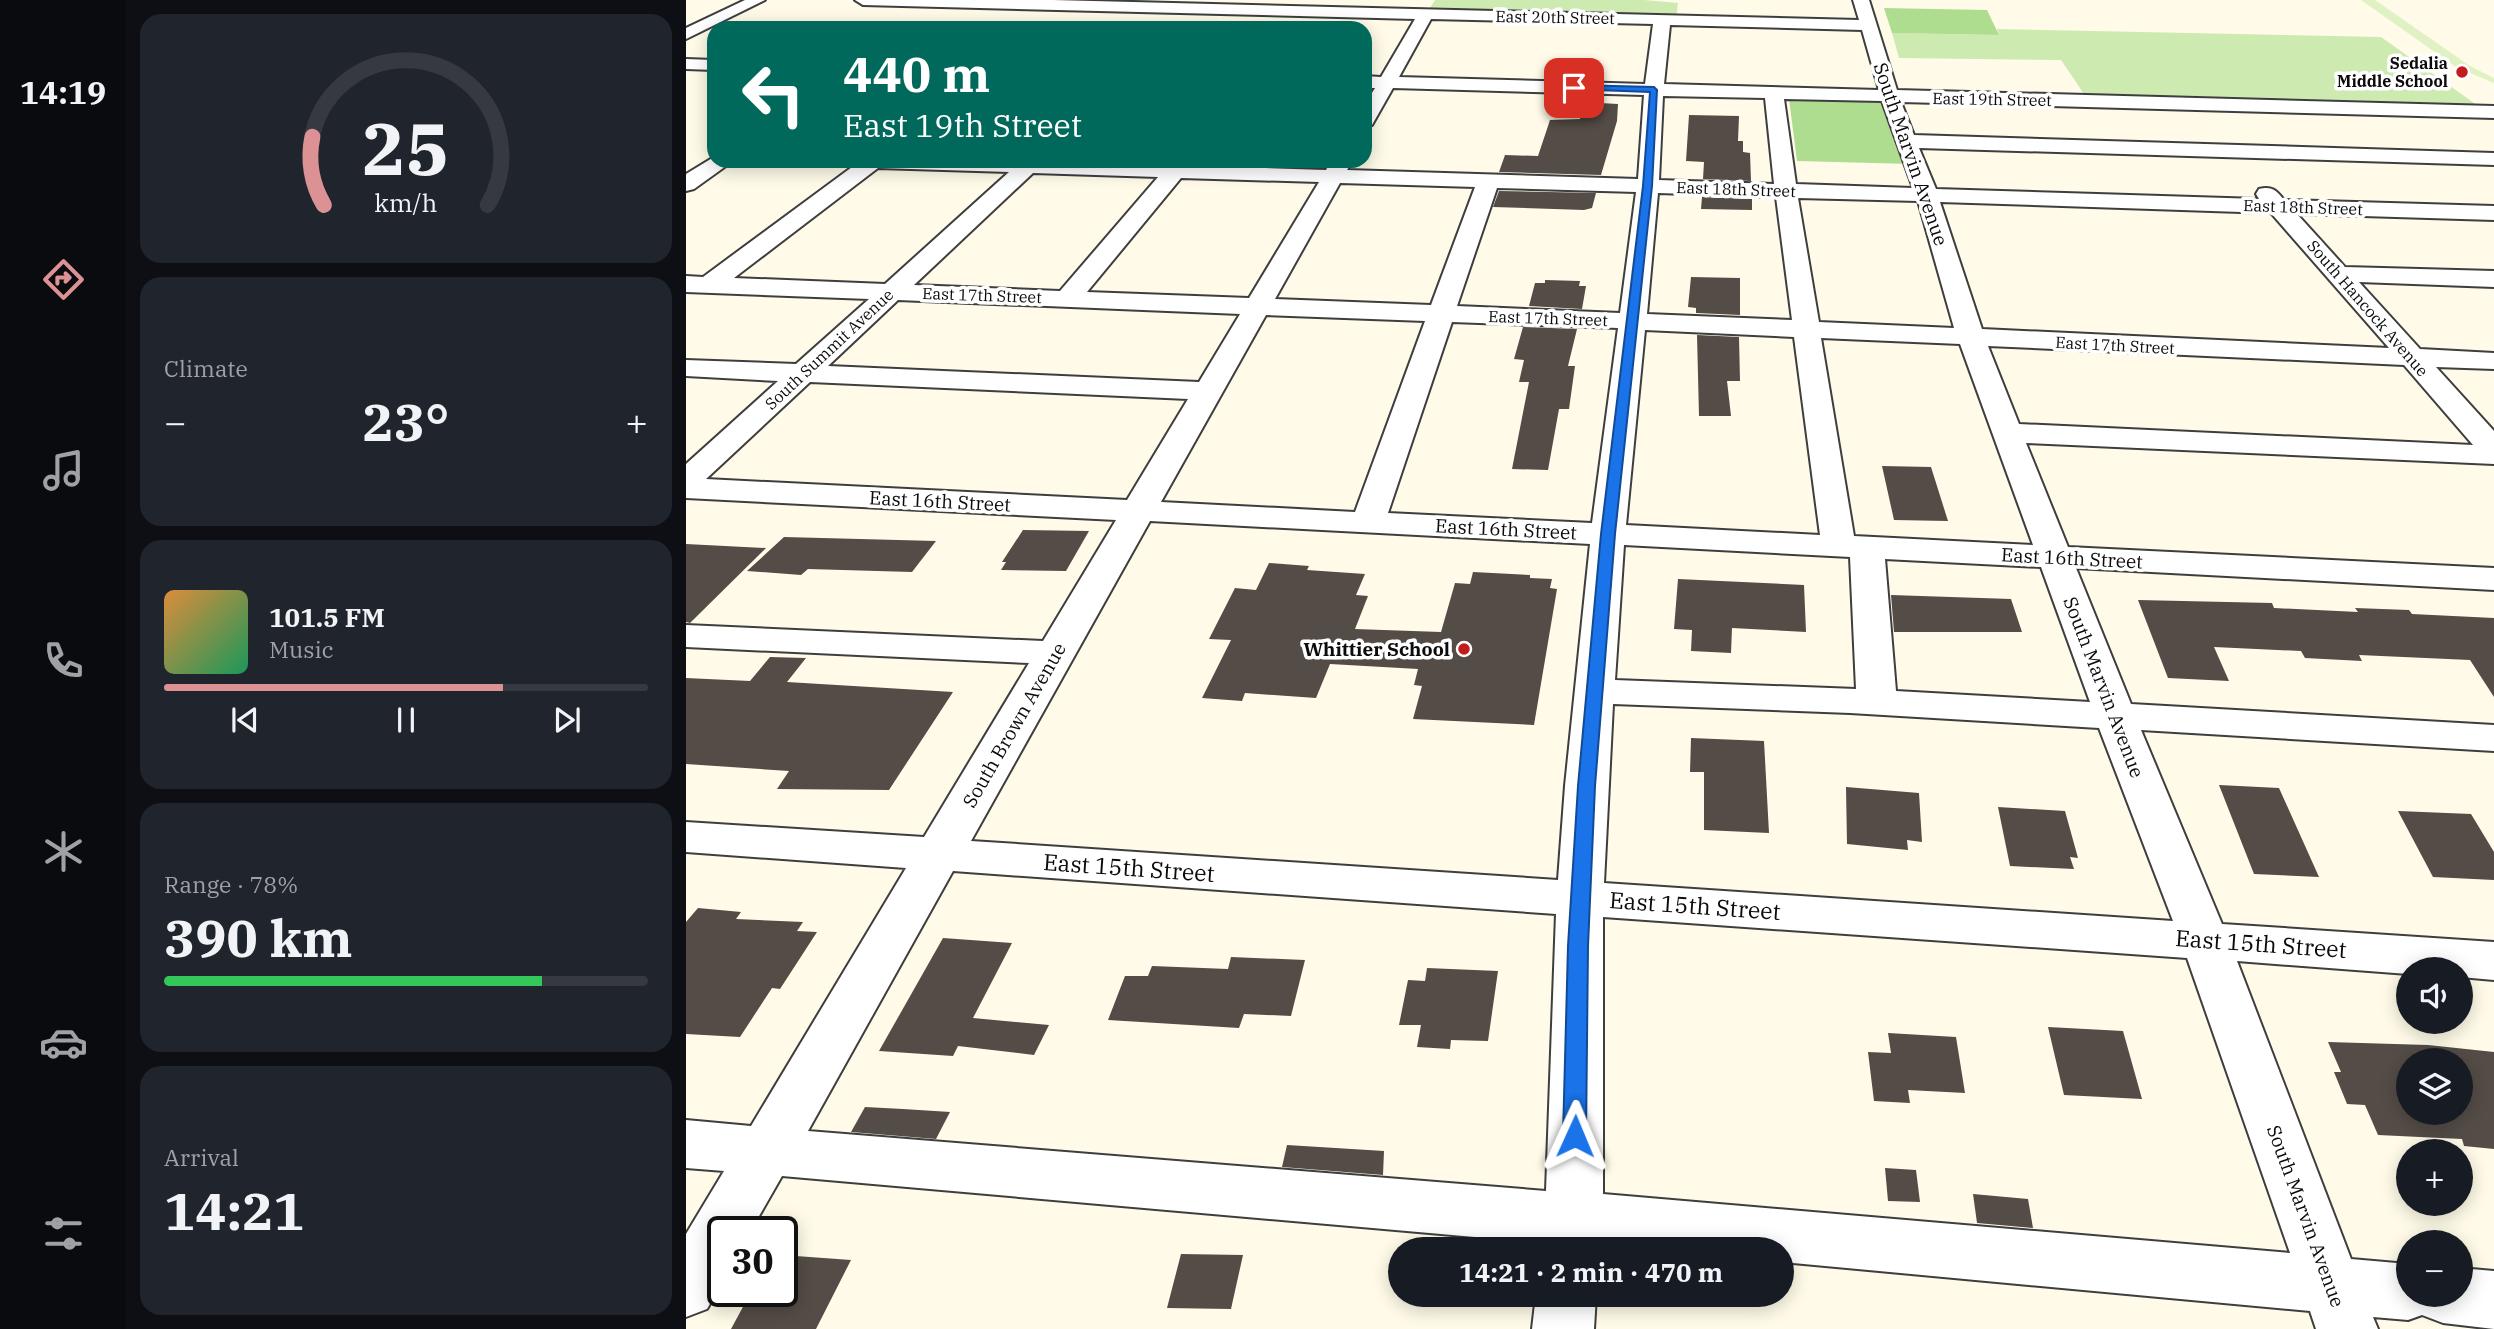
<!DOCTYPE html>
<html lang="en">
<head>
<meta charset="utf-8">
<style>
	body { margin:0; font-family:"IBM Plex Serif",serif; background:#20242c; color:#f1f3f6; height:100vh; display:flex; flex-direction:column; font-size:26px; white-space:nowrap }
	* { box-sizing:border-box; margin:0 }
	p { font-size:23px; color:#9ea1a6 }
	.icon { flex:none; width:38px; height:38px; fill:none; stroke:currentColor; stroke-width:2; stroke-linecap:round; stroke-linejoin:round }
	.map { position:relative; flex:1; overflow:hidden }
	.sheet { display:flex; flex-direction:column; gap:14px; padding:14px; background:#0d0f14; width:560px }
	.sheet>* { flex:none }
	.banner { position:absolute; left:21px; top:21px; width:665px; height:147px; border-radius:21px; box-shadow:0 4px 18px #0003; background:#00695c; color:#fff; overflow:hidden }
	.fabs { position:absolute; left:1710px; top:957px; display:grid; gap:14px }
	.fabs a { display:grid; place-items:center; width:77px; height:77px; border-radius:50%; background:#171b24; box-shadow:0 4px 18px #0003; font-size:35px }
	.speed { position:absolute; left:21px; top:1216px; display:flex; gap:14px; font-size:35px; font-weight:700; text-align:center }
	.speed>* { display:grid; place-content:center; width:91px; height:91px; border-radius:50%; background:#171b24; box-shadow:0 4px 18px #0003; line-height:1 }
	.speed .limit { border:4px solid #111; border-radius:10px; background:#fff; color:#111 }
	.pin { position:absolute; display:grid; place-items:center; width:60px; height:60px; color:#fff; margin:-30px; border-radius:14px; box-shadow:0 4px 10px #0006 }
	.me { position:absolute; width:77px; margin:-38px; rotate:1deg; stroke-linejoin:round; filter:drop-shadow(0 0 5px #0008) }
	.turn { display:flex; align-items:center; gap:24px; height:147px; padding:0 21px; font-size:32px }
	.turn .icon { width:91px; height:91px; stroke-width:2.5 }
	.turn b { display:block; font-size:49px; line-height:60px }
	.big { font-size:52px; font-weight:700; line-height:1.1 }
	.sheet .widget { flex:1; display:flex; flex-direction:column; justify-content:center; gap:10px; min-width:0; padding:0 24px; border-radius:21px; background:#20242c }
	.sheet .dial { align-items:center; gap:0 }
	.dial svg { height:182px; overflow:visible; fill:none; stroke:#363941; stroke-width:7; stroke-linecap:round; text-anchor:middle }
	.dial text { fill:#f1f3f6; stroke:none }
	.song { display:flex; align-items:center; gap:21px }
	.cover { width:84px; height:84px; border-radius:10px; background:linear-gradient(135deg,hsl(30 70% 55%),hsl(150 70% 35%)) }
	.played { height:7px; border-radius:4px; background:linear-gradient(90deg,#dc9294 70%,#363941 70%) }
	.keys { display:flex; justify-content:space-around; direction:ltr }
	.heat { display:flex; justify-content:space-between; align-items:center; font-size:38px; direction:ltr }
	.charge { height:10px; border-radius:5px; background:linear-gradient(90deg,#34c759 78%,#363941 0) }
	.trip { position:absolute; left:702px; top:1237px; width:406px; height:70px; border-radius:35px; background:#171b24; box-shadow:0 4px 18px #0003; font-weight:700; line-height:70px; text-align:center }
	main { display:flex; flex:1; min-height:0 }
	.tabs { display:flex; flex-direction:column; width:126px; justify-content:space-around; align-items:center; background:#090b0e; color:#9ea1a6 }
	.tabs .icon { width:49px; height:49px }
	.tabs .current { color:#dc9294 }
	.tabs b { font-size:32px; color:#f1f3f6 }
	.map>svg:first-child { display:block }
	.green { fill:#cdebb0 }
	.forest { fill:#afdd8f }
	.pitch { fill:#e0f2c3 }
	.building { fill:#544c46; fill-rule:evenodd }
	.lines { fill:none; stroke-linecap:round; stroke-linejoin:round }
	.minor-casing { stroke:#3e3e3e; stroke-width:4 }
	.minor { fill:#fff; fill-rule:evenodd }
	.route { fill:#1a73e8; stroke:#114b97; stroke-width:2 }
	.poi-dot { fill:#c21c1d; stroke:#fff; stroke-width:2.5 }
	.labels { text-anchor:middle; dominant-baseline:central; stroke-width:7; stroke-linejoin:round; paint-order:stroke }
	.far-street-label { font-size:16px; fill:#0b0b0b; stroke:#fff }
	.far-poi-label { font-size:16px; font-weight:bold; fill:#0b0b0b; stroke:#fff; text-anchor:end }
	.street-label { font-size:19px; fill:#0b0b0b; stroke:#fff }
	.poi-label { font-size:19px; font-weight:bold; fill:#0b0b0b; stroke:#fff; text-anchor:end }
	.near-street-label { font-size:23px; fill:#0b0b0b; stroke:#fff }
</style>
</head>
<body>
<main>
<nav class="tabs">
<b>14:19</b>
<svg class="icon current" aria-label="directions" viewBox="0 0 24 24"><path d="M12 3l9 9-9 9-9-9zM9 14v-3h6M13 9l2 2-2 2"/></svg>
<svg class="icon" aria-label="music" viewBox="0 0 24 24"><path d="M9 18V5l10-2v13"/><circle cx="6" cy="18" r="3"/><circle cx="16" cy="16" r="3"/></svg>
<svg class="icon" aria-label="phone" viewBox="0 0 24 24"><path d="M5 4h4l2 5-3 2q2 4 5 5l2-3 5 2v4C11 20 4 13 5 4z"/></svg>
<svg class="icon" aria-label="climate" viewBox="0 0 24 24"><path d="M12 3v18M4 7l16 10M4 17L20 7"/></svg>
<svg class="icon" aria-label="car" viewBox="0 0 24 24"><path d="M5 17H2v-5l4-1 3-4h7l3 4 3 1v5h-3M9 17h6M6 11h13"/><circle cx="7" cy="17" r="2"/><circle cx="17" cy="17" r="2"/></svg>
<svg class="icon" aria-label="filters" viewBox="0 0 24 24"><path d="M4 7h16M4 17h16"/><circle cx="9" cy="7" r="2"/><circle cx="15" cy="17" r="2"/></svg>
</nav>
<section class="sheet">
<div class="widget dial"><svg viewBox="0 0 100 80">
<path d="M14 69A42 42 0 1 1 86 69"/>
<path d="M14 69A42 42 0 0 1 9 39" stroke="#dc9294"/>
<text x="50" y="56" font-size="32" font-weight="700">25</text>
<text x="50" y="72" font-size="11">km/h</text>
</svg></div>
<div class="widget"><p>Climate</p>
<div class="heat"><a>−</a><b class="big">23°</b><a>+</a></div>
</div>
<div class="widget">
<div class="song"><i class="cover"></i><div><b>101.5 FM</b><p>Music</p></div></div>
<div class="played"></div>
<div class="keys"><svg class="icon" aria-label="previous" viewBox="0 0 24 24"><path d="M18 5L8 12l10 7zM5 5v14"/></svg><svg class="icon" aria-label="pause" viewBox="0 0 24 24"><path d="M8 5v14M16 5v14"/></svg><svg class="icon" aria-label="next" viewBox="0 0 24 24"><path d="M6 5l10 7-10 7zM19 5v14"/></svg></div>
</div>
<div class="widget"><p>Range · 78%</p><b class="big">390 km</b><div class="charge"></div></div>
<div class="widget"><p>Arrival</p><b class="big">14:21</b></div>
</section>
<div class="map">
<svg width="1808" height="1329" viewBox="0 0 1808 1329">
	<rect width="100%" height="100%" fill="#fffbe8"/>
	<path class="green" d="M749 0H958L992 3 990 20 742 11Z
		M1311 29 1695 37 1795 108 1400 97 1375 60 1213 58 1206 33 1313 35Z"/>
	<path class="forest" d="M1198 8 1301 10 1313 35 1206 33Z
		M1103 99 1208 102 1226 164 1111 161Z"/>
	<path class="pitch" d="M1675 0H1689L1784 66 1808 78V83L1770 67Z"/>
	<path class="building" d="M896 102 932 104 931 121 915 175 813 172 819 155 852 156 864 120 894 119Z
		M1003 115 1053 116 1052 141H1057V152L1064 153 1065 181 1017 179 1018 162 1000 161Z
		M813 191 910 193 906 208 898 210 807 207Z
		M1016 197 1066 199V210L1015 209Z
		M1005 277 1054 278V315L1010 313V308L1002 307Z
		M859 280 894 281 893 286H900L896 309 843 306 849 283H859Z
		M837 327 891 329 882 366H889L883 409H873L862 470 826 469 843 382H833L838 360 828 359Z
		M1011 335 1053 337 1054 381H1041L1045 416H1013Z
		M1196 466 1245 467 1262 521 1208 520Z
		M337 530 403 531 380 571 315 570 320 562H316Z
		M98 537 250 541 226 572 122 569 115 575 61 571Z
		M0 544 80 548 4 623 0 622Z
		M583 563 623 566 621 570 679 574 670 595 682 596 669 629 755 632 769 583 784 584 787 572 844 575V578L866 579 864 588 871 589 848 725 727 719 736 686 728 685 732 669 644 664 630 698 559 693 556 701 516 698 545 640 523 639 549 588 570 590Z
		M992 579 1118 585 1120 632 1046 628 1045 653 1005 651 1006 630 988 629Z
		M1205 595 1325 599 1336 632H1208Z
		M1452 600 1586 603 1588 608 1672 612 1669 608 1723 610 1726 614 1808 618V697L1784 660 1673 655 1676 661 1619 658 1615 651 1528 647 1543 681 1482 678Z
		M84 657 120 658 101 682 267 692 203 790 91 789 103 771 0 764V678L64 681Z
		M1005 738 1078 741 1083 833 1018 830V772H1004Z
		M1533 785 1593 788 1633 877 1568 874Z
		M1160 787 1233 793 1236 842 1221 840 1222 850 1161 844Z
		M1312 807 1379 811 1392 858 1384 857 1388 869 1324 866Z
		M1712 811 1785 814 1808 852V880L1747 877Z
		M12 908 55 912 50 919 117 922 111 931 131 932 94 989 86 988 54 1037 0 1034V922Z
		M257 938 326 943 287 1018 363 1025 348 1055 272 1046 267 1056 193 1051Z
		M545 957 619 960 605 1016 558 1014 553 1028 422 1020 439 976H462L466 966 542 969Z
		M741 968 812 971 802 1041 765 1040 764 1049 731 1047 735 1025H713L722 980 739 981Z
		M1362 1027 1437 1031 1456 1099 1378 1095Z
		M1202 1033 1270 1037 1279 1093 1222 1090 1224 1103 1188 1101 1182 1052 1205 1053Z
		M1642 1042 1742 1045 1808 1052V1149L1778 1146 1776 1139 1692 1135 1679 1105 1661 1104 1648 1072H1655ZM1722 1060H1774V1113H1722Z
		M179 1107 217 1109 264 1112 250 1139 165 1132Z
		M601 1145 698 1151 697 1175 596 1167Z
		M1199 1168 1230 1170 1234 1202 1202 1201Z
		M1287 1194 1342 1199 1347 1228 1291 1223Z
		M495 1254 557 1255 545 1309 481 1308Z
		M96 1255 165 1260 130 1329H45L65 1292H96Z"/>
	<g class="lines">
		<g class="minor-casing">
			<path id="minor" d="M59 0H79L0 39V28Z
				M169 0H367L1173 20 1167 0H1183L1211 90 1808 106V118L1215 102 1228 135 1808 153V165L1233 148 1250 189 1573 199 1570 194 1573 189C1586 186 1590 190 1598 200L1808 206V220L1611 214 1659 267 1808 271V287L1673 282 1734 349 1808 353V369L1750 367 1808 431V464L1340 443 1382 547 1808 568V590L1390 568 1445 704 1808 725V751L1455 730 1536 924 1808 942V980L1774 977V970H1722V974L1551 961 1665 1259 1722 1264V1295H1774V1268L1808 1271V1329L1757 1323 1736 1315 1722 1320 1687 1317 1692 1329H1630L1624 1311 1096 1262V1250H966L915 1246 914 1250H856V1243L96 1176 64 1232H37V1281L21 1309 0 1317V1234L38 1171 0 1168V1120L65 1126 220 868 0 852V822L238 837 343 663 0 647V625L357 641 430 520 0 498V464L92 381 0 376V360L110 364 183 299 0 292V276L17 277 166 167 159 165 155 161H368L640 170 645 161H667L661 170 952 179 958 95 707 88 686 125 679 127V104L689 88H679V76L695 77 729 19 177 5ZM745 19 967 24 959 84 713 77ZM984 25 1176 30 1193 90 978 84ZM977 96 1079 98 1088 184 973 180ZM1098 99 1196 101 1227 188 1110 184ZM192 168 323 172 199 284 48 278ZM347 173 472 177 374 291 228 285ZM495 178 633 182 563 298 401 292ZM654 183 789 187 745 305 589 299ZM811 188 950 192 934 313 771 306ZM972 193 1090 197 1106 320 961 314ZM1112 198 1232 201 1268 328 1133 322ZM1254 202 1585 213 1703 348 1296 329ZM212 300 554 314 513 382 142 366ZM580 315 739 321 669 512 475 502ZM766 322 932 328 906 523 702 513ZM959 330 1108 337 1134 535 940 525ZM1135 338 1274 344 1347 545 1168 536ZM1302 346 1718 365 1787 445 1333 424ZM124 382 502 399 441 500 20 479ZM464 521 904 544 879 786 872 880 285 841ZM938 545 1164 557 1170 689 929 680ZM1199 559 1355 567 1404 702 1210 691ZM927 704 1164 713 1413 728 1487 921 918 883ZM267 871 870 914 860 1191 122 1131ZM917 917 1501 958 1604 1253 917 1194Z
				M0 59 28 60V70L0 69Z
				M28 157V161H47L8 189 0 191V174Z
				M850 1295H910L908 1329H846Z"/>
		</g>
		<use href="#minor" class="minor"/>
	</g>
	<path class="route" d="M888 85 968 87 971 90 966 186 929 534 909 786 902 946 900 1136 897 1143 889 1146 881 1143 877 1136 882 946 892 786 915 534 957 186 964 92 885 89Z"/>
	<g class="poi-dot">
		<circle cx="1776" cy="72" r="7"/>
		<circle cx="778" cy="649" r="7"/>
	</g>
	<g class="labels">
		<g class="far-street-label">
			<text transform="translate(869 17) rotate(1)">East 20th Street</text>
			<text transform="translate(1306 99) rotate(1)">East 19th Street</text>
			<text transform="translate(1050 189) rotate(2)">East 18th Street</text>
			<text transform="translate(1617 207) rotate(2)">East 18th Street</text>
			<text transform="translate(296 295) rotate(2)">East 17th Street</text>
			<text transform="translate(1682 308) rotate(49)">South Hancock Avenue</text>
			<text transform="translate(862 318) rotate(2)">East 17th Street</text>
			<text transform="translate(1429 345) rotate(3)">East 17th Street</text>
			<text transform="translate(143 349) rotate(-43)">South Summit Avenue</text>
		</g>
		<g class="far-poi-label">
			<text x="1762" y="63">Sedalia<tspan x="1762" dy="18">Middle School</tspan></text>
		</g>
		<g class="street-label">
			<text transform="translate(1225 154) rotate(71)">South Marvin Avenue</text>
			<text transform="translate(254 501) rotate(3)">East 16th Street</text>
			<text transform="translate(820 529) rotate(3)">East 16th Street</text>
			<text transform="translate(1386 558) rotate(3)">East 16th Street</text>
			<text transform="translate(1418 687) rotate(69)">South Marvin Avenue</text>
			<text transform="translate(328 725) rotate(-60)">South Brown Avenue</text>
			<text transform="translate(1620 1216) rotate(70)">South Marvin Avenue</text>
		</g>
		<g class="poi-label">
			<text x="764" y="649">Whittier School</text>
		</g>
		<g class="near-street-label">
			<text transform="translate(443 867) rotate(4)">East 15th Street</text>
			<text transform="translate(1009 905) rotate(4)">East 15th Street</text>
			<text transform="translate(1575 943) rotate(4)">East 15th Street</text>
		</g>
	</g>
</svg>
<div class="fabs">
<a><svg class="icon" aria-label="sound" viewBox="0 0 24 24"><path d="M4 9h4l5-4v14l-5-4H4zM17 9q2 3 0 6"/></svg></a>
<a><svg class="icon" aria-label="layers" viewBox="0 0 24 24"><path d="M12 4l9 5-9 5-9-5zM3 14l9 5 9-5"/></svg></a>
<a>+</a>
<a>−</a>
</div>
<div class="speed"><div class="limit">30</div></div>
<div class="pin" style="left:888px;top:88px;background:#d93025"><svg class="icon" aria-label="arrive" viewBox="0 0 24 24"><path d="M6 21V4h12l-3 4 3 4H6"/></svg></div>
<svg class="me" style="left:889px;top:1136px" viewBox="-20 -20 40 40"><path d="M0-17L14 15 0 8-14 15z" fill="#1a73e8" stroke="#fff" stroke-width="4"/></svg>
<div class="trip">14:21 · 2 min · 470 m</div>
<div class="banner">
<div class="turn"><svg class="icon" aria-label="left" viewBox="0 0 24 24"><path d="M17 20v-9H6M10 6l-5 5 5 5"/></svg><div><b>440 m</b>East 19th Street</div></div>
</div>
</div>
</main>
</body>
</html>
